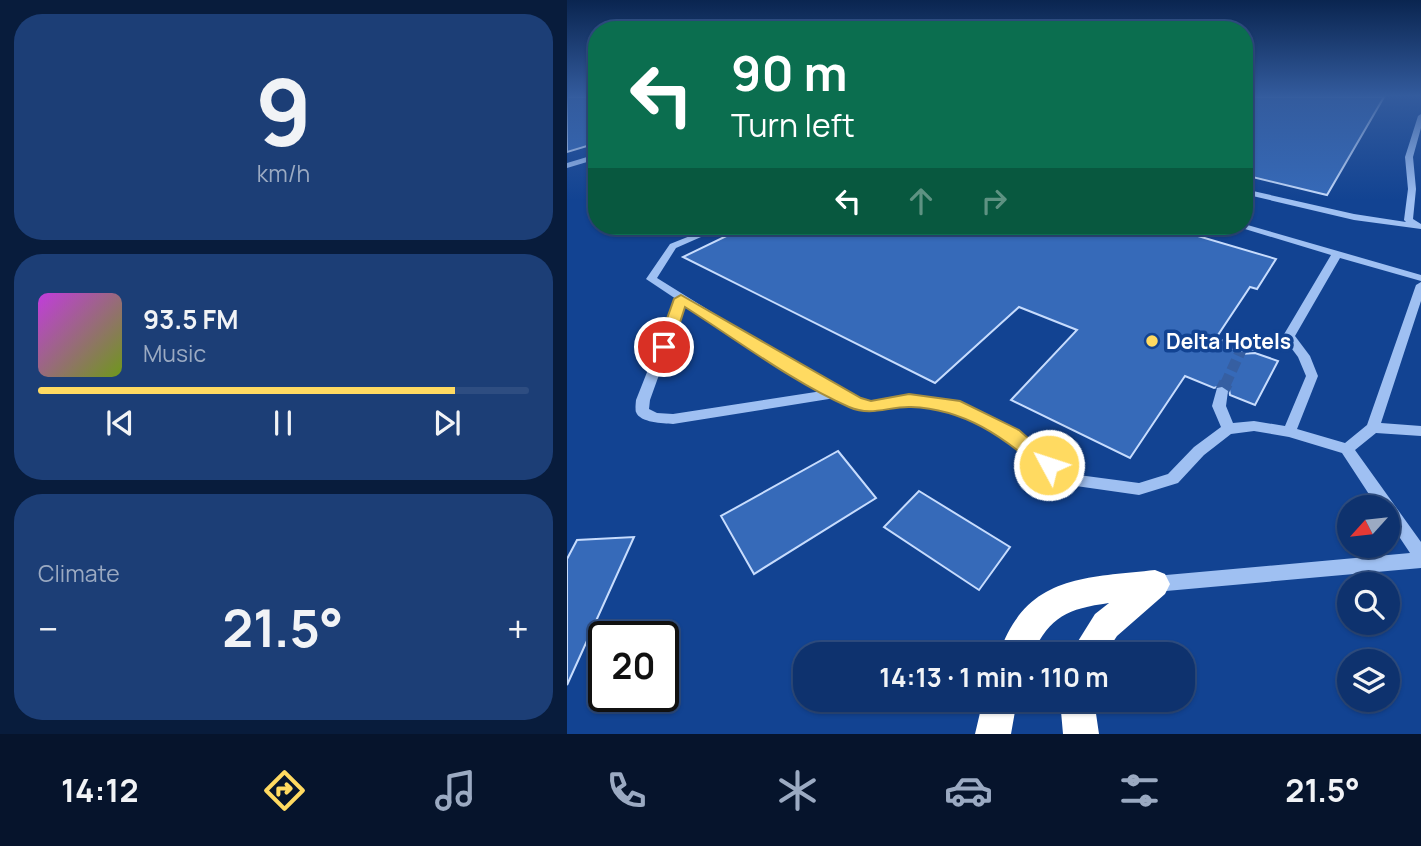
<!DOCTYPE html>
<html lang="en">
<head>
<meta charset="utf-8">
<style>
	body { margin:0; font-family:Manrope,sans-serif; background:#1c3e76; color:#f1f3f6; height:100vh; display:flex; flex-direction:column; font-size:26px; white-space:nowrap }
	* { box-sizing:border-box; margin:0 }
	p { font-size:23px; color:#9baac2 }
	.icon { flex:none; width:38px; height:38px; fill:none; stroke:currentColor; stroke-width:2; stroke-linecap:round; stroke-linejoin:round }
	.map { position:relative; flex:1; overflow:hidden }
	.details { display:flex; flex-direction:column; gap:14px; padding:14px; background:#081c3c; width:567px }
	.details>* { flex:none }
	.guide { position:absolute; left:21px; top:21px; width:665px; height:214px; border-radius:28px; box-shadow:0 2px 5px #0004,0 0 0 2px #2e4d81; background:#0b6e4f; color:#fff; overflow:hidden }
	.needle { width:46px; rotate:243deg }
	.fabs { position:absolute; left:770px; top:495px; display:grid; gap:14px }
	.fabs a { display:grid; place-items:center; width:63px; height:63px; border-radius:50%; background:#0e326e; box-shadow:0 2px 5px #0004,0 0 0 2px #2e4d81; font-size:35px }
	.speed { position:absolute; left:21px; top:621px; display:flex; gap:14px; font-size:35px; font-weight:700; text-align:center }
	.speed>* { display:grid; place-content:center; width:91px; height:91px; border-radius:50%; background:#0e326e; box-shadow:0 2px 5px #0004,0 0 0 2px #2e4d81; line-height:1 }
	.speed .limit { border:4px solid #111; border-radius:10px; background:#fff; color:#111 }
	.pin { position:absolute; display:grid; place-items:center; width:60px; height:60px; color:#fff; margin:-30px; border:4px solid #fff; border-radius:50%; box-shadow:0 2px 7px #0007 }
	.me { position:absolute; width:77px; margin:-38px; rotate:310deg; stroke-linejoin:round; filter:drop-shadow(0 0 5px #0008) }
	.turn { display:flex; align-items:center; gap:24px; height:147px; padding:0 28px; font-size:32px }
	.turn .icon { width:91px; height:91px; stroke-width:2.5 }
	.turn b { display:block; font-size:49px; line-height:60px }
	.lanes { display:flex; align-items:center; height:66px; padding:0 28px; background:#0003; justify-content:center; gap:35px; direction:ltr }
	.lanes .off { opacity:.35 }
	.big { font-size:52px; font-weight:700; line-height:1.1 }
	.details .widget { flex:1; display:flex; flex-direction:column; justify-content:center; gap:10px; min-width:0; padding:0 24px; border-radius:28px; background:#1c3e76 }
	.details .dial { align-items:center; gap:0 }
	.dial b { font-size:91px; line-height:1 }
	.song { display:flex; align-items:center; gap:21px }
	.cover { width:84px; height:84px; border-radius:10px; background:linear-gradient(135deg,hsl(290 70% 55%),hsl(80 70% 35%)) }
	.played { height:7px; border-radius:4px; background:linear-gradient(90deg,#ffda61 85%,#2e4d81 85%) }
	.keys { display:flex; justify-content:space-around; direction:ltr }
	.heat { display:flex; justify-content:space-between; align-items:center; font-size:38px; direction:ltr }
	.trip { position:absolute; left:226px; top:642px; width:402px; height:70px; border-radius:28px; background:#0e326e; box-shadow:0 2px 5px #0004,0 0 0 2px #2e4d81; font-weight:700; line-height:70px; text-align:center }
	.dock { display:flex; height:112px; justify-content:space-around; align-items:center; background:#06142c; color:#9baac2 }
	.dock .icon { width:49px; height:49px }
	.dock .active { color:#ffda61 }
	.dock b { font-size:32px; color:#f1f3f6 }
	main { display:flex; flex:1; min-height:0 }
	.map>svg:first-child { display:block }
	.building { fill:#366ab9; stroke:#c7dcfd; stroke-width:2 }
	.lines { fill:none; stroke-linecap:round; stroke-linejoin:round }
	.minor-tunnel-far1 { stroke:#365fa2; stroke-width:11; stroke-dasharray:11 5; stroke-linecap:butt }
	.minor-tunnel { stroke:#365fa2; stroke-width:14; stroke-dasharray:14 7; stroke-linecap:butt }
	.minor { fill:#9fc0f2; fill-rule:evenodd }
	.highway { fill:#fff; fill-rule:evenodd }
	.route { fill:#ffda61; stroke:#a68e3f; stroke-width:2 }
	.poi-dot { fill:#ffda61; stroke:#124392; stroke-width:2.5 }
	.labels { text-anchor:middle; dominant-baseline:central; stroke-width:7; stroke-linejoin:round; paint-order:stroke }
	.poi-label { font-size:21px; font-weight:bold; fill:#fff; stroke:#124392; text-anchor:start }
</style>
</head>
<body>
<main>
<section class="details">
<div class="widget dial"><b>9</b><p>km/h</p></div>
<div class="widget">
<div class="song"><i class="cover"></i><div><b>93.5 FM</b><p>Music</p></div></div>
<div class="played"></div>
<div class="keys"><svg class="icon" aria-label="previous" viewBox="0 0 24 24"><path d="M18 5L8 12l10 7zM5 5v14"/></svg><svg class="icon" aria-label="pause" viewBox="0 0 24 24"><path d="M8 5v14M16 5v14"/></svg><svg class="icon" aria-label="next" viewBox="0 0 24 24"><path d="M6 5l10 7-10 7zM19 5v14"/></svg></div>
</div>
<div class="widget"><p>Climate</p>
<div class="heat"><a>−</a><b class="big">21.5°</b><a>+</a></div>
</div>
</section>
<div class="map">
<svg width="854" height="734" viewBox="0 0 854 734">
	<rect width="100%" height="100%" fill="#124392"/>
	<path class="building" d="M0 97H30V143L0 152Z
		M677 97H817L760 195 677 175Z
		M180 226H597L709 259 690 289 683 287 649 338 669 345 666 349 674 354 688 353 711 361 688 405 663 395 662 389 656 385 647 388 618 376 563 458 444 400 510 330 452 307 368 383 116 257Z
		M271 451 309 498 187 574 154 516Z
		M352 491 443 547 412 590 317 527Z
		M67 537 0 685V559L10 540Z"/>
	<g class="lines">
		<path class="minor-tunnel-far1" d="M658 385 675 348"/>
		<path class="minor-tunnel" d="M655 391 659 383"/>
		<path class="minor" d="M854 114V128L846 157 849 189 846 219 854 224V229L787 220 677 194V189L787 214 839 222 837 220 841 189 838 157 851 116Z
			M30 154V159L0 168V163Z
			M677 224 854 275V281L773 258 728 336 743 356 751 376 730 429 778 443 800 425 849 285 854 282V301L814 423 854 426V436L809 433 788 450 854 542V568L588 592 582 590 579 584 582 578 588 576 843 553 821 520V508H811L775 453 722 437 687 431 664 434 637 455 611 483 572 495 495 484 441 439 384 409 342 405 304 412 284 406 268 398 106 424C96 423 73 423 69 412 68 410 69 401 69 400L109 299 79 279 103 244 148 226H159L109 248 90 278 256 381 293 399 304 402 342 395 392 402 451 431 504 474 572 483 601 474 627 447 654 427 645 406 650 388 655 387 661 391 659 406 666 423 687 421 718 426 739 376 731 357 725 349 703 348 675 352 669 348C682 339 704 340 720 341L716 336 764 255 668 226ZM117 305 248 387 255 391 106 414 90 413 82 409 83 400Z"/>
		<path class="highway" d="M588 570 598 574 603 584 598 594 550 636 538 654H503L528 614 542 603C500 609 484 616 465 654H432C459 575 517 578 588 570Z
			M416 700H450L444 734H408Z
			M493 700H527L532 734H496Z"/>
	</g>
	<linearGradient id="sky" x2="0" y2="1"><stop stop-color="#0a2550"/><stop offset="0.48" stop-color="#335b9d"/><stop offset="1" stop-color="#335b9d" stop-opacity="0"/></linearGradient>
	<rect width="854" height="200" fill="url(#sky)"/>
	<path class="route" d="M114 295 294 398 304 401 342 394 393 401 452 430 491 465 488 470 482 473 475 470C436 437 398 409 344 407 322 406 305 417 282 407 227 383 170 340 118 307L105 347 97 352 92 351 90 347 107 299Z"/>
	<circle class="poi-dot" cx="585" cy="341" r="7"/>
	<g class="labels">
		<g class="poi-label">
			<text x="599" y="341">Delta Hotels</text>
		</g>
	</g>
</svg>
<div class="fabs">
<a><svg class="needle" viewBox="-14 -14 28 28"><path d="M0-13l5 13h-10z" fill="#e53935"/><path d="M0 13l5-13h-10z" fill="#9baac2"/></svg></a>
<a><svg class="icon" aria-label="search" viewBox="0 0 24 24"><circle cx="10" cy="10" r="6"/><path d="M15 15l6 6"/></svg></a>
<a><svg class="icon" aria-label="layers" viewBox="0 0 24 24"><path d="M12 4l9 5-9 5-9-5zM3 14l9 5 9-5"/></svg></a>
</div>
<div class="speed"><div class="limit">20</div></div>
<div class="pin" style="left:97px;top:347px;background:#d93025"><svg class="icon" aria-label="arrive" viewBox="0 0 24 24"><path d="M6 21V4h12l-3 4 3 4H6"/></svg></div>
<svg class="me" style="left:482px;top:465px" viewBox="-20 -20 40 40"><circle r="17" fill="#ffda61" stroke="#fff" stroke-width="3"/><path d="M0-11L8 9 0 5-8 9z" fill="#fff"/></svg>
<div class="trip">14:13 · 1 min · 110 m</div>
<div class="guide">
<div class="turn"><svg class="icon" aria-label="left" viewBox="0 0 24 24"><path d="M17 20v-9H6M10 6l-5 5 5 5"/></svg><div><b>90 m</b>Turn left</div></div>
<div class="lanes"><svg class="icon" aria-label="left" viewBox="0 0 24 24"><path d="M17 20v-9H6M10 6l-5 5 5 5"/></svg><svg class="icon off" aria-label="ahead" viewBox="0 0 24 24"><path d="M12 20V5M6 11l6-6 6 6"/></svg><svg class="icon off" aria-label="right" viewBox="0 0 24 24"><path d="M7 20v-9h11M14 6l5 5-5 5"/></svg></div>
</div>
</div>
</main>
<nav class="dock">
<b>14:12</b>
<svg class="icon active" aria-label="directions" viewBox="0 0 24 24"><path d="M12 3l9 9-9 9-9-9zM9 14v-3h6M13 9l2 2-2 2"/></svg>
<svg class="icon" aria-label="music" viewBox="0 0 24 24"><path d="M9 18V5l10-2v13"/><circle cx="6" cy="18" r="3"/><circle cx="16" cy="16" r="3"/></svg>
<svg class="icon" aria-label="phone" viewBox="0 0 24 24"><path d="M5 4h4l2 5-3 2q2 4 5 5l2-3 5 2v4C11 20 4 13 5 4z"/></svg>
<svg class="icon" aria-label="climate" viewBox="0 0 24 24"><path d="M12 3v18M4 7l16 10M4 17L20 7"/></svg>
<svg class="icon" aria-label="car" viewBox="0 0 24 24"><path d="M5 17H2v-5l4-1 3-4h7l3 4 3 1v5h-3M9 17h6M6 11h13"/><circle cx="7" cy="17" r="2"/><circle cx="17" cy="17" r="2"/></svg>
<svg class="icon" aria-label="filters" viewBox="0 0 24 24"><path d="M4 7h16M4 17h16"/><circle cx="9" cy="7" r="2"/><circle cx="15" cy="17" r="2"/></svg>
<b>21.5°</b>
</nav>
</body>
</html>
